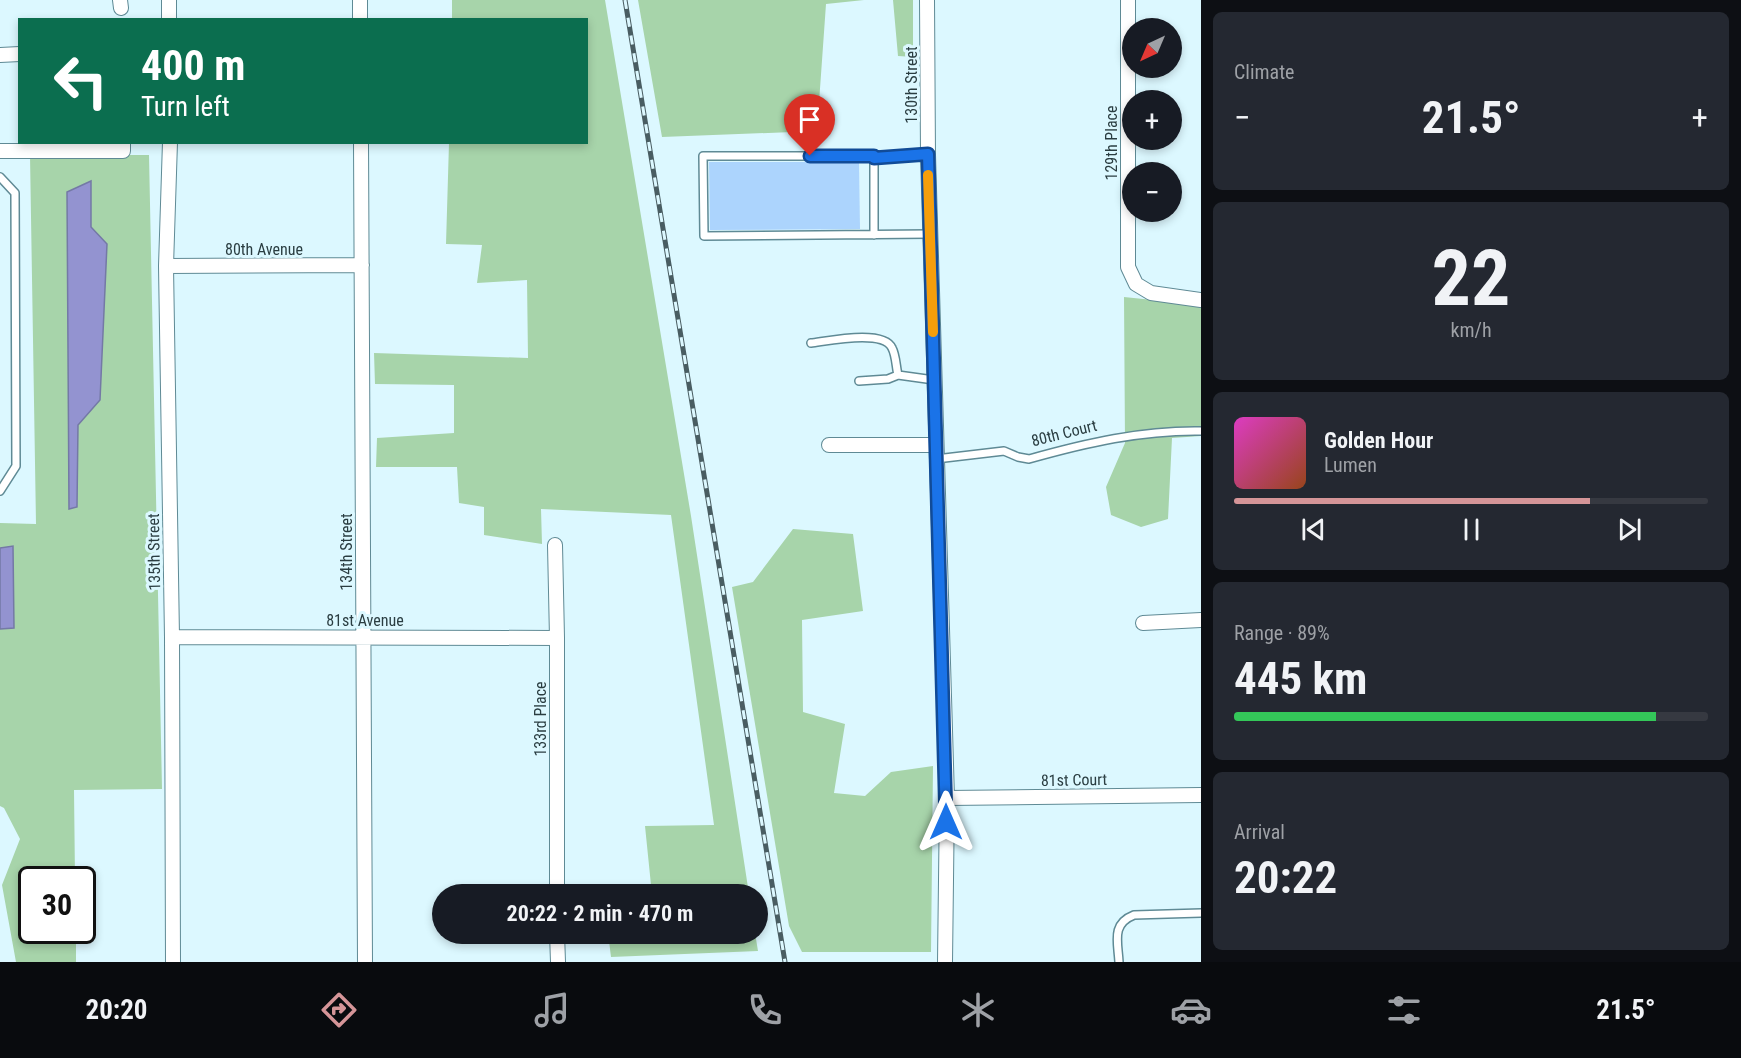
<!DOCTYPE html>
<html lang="en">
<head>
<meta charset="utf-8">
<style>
	body { margin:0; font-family:"Roboto Condensed",sans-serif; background:#242831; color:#f1f3f6; height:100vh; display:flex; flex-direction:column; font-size:22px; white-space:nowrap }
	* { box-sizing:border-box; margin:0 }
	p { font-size:20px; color:#9ea1a6 }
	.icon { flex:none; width:33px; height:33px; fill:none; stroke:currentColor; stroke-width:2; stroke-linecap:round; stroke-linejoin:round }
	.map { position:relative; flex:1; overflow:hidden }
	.panel { display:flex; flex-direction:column; gap:12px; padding:12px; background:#0d0f14; width:540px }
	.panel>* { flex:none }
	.top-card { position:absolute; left:18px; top:18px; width:570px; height:126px; border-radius:0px; box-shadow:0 3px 9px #0003; background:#0b6e4f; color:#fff; overflow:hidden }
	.needle { width:39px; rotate:224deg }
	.fabs { position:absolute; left:1122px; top:18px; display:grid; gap:12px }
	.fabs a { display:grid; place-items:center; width:60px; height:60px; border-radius:50%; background:#171b24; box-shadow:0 3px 9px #0003; font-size:30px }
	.speed { position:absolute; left:18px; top:866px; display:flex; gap:12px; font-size:30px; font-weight:700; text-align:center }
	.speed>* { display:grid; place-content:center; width:78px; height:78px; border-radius:50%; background:#171b24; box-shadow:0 3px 9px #0003; line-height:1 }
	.speed .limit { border:3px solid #111; border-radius:9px; background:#fff; color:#111 }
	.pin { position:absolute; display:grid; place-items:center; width:51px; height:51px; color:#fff; margin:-62px -26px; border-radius:50% 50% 50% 0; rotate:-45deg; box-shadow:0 0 6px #0007 }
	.pin .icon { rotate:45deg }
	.me { position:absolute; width:66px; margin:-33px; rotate:0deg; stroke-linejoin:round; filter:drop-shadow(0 0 4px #0008) }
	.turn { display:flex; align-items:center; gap:21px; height:126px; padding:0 24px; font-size:27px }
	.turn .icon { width:78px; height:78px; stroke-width:2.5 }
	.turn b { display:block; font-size:42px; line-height:51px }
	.big { font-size:45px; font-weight:700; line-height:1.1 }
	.panel .tile { flex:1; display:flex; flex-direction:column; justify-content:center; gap:9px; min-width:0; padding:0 21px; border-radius:9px; background:#242831 }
	.panel .dial { align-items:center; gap:0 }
	.dial b { font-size:78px; line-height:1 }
	.song { display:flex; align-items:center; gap:18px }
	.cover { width:72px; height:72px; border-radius:9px; background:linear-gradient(135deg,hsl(310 70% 55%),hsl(20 70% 35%)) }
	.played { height:6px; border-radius:3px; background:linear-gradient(90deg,#d59598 75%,#363941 75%) }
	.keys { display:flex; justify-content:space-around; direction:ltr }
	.heat { display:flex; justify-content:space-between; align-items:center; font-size:33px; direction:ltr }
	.charge { height:9px; border-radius:4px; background:linear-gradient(90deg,#34c759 89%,#363941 0) }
	.trip { position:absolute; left:432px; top:884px; width:336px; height:60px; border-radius:30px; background:#171b24; box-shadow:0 3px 9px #0003; font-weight:700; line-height:60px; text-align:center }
	.tabs { display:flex; height:96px; justify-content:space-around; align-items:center; background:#090b0e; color:#9ea1a6 }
	.tabs .icon { width:42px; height:42px }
	.tabs .on { color:#d59598 }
	.tabs b { font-size:27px; color:#f1f3f6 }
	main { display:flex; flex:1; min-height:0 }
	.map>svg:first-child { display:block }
	.green { fill:#a7d4aa }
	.water { fill:#9393d0; stroke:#7479a5; stroke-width:1.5 }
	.building { fill:#acd4fd }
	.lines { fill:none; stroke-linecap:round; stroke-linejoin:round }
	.lane-casing { stroke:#5f8a95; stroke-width:10 }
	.street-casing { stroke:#5f8a95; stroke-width:16 }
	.lane { stroke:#fff; stroke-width:7 }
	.street { stroke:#fff; stroke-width:14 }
	.rail-casing { stroke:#495d62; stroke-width:5 }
	.rail { stroke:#dcf8ff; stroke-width:3; stroke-dasharray:9; stroke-linecap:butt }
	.route-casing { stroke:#114b97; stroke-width:15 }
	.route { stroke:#1a73e8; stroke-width:10 }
	.slow { stroke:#f59e0b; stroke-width:10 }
	.labels { text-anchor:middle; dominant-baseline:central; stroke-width:6; stroke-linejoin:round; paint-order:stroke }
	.street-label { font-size:16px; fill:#2a3d41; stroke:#dcf8ff }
</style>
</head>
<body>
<main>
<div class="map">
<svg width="1201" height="962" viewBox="0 0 1201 962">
	<rect width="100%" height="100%" fill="#dcf8ff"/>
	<path class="green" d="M452 0H605L691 516 749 894H604V889L651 885 645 826 714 825 671 515 541 509 542 544 484 535V507L459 503 457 467H376L377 438 454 433V385L375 384 374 353 528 358 527 280 477 283 482 245 446 244 449 143 586 142V20L452 19Z
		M638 0H864L826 4 817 131 662 137Z
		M893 0H913V57L898 56Z
		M30 155H149L162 789 74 790 75 879H32V930H76V962H16L2 885 20 839 4 808 0 806V523L36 524Z
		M1124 297 1201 305V436L1172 438 1168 519 1141 527 1111 515 1106 487 1125 443Z
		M793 529 853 534 863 611 802 620 803 712 845 724 834 793 865 796 891 772 933 766 931 952H802L789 926 732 587 753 582Z
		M608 933H755L758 951 611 957Z"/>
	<path class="water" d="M91 181V227L107 244 100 400 78 425 77 507 69 509 67 192Z
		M13 546 14 628 0 629V548Z"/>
	<path class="building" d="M709 162H859L860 229 710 230Z"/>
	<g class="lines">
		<g class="lane-casing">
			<path id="lane" d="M874 158 928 155
				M0 177 15 193 16 466 0 491
				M874 235V156H703L704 236 930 234
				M811 343C828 341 884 329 892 348 896 355 896 367 898 375L934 380
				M859 381 888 379 898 375
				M936 459 1004 451 1018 457 1029 459C1086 443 1142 430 1201 431
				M1119 962C1118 942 1111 924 1134 915L1201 913"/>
		</g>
		<g class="street-casing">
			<path id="street" d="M120 0 121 8
				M169 0V20
				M360 0V20
				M927 0 928 155 947 798 945 962
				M1128 0V267L1136 284 1151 293 1201 300
				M0 55 20 54
				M170 142 166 266 172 637 173 962
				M361 142 365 962
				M0 151H123V142
				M166 266 362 265
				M829 445H936
				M555 545 557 638V894
				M1143 623 1201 620
				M172 637 557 638
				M947 798 1201 795
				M557 933 558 962"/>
		</g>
		<use href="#lane" class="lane"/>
		<use href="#street" class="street"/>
		<g class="rail-casing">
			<path id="rail" d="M625 0 785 962"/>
		</g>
		<use href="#rail" class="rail"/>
	</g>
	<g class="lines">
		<g class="route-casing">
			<path id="route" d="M810 156H874V158L928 154 946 822"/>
		</g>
		<use href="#route" class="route"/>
		<path class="slow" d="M928 175 933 332"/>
	</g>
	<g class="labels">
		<g class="street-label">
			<text transform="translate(911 85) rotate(-90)">130th Street</text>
			<text transform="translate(1111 143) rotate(-90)">129th Place</text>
			<text x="264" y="249">80th Avenue</text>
			<text transform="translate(1064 433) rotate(-14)">80th Court</text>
			<text transform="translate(154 552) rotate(-91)">135th Street</text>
			<text transform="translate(346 552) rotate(-90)">134th Street</text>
			<text x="365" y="620">81st Avenue</text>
			<text transform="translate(540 719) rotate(-90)">133rd Place</text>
			<text transform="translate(1074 780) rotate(-1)">81st Court</text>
		</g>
	</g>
</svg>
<div class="fabs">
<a><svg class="needle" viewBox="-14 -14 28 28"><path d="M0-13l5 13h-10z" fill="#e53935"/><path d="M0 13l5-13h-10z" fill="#9ea1a6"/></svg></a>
<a>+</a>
<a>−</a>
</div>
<div class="speed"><div class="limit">30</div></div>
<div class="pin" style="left:810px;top:156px;background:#d93025"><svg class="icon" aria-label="arrive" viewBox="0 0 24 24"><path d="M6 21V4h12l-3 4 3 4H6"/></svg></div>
<svg class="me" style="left:946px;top:822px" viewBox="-20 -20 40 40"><path d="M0-17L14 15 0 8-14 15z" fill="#1a73e8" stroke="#fff" stroke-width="4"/></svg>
<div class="trip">20:22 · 2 min · 470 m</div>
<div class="top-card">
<div class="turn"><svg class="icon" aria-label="left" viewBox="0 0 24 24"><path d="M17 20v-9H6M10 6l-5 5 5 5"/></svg><div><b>400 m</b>Turn left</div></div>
</div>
</div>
<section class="panel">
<div class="tile"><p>Climate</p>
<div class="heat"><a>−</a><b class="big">21.5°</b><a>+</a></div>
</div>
<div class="tile dial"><b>22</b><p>km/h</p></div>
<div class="tile">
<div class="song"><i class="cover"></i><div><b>Golden Hour</b><p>Lumen</p></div></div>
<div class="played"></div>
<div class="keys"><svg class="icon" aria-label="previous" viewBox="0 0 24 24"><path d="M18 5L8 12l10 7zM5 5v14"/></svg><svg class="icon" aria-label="pause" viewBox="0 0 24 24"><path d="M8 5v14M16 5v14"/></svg><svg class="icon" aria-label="next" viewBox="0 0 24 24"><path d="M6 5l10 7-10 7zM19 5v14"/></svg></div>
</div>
<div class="tile"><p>Range · 89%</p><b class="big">445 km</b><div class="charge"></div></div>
<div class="tile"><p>Arrival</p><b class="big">20:22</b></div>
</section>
</main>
<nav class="tabs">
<b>20:20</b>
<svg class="icon on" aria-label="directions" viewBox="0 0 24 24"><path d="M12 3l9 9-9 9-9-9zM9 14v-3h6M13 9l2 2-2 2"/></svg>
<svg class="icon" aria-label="music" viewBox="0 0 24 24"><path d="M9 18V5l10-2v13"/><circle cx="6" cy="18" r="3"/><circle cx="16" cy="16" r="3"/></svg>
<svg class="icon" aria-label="phone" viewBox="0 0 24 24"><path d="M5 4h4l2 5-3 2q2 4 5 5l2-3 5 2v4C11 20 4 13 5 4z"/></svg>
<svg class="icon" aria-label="climate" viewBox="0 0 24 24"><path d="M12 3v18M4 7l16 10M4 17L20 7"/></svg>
<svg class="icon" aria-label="car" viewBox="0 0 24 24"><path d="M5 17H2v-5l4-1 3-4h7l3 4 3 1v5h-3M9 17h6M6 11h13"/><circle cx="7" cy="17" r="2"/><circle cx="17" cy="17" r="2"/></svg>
<svg class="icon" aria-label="filters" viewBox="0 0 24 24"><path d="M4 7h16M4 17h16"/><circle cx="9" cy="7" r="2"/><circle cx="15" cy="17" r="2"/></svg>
<b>21.5°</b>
</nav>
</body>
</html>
